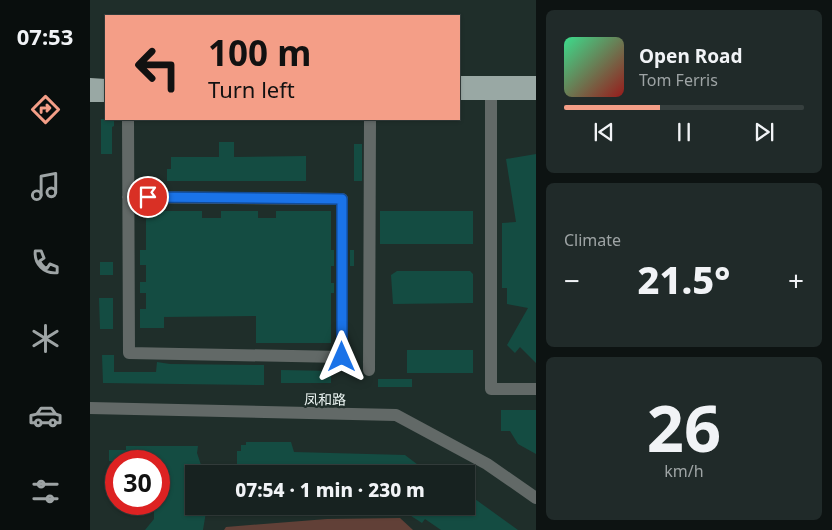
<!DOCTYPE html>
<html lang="en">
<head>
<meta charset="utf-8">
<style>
	body { margin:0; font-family:"Noto Sans","Noto Sans SC",sans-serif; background:#202a29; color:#f1f3f6; height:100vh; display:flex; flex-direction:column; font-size:19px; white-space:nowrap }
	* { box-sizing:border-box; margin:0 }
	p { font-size:16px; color:#9ea4a5 }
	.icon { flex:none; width:28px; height:28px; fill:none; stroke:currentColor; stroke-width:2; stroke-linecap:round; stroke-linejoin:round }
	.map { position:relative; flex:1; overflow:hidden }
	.panel { display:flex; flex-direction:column; gap:10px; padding:10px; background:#0d1312; width:296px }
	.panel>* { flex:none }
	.banner { position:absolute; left:15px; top:15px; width:355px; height:105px; border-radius:0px; box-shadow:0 1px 4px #0004,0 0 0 1px #363f3e; background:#f49e87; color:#111; overflow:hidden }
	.speed { position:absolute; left:15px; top:450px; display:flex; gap:10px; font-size:25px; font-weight:700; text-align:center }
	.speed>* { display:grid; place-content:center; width:65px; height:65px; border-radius:50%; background:#172220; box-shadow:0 1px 4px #0004,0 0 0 1px #363f3e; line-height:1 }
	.speed .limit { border:8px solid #d22; background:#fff; color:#111 }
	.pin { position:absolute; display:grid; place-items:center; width:42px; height:42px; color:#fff; margin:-21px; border:2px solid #fff; border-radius:50%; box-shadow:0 1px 5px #0007 }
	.me { position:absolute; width:55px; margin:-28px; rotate:0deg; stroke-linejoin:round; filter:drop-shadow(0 0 4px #0008) }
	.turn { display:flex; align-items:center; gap:18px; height:105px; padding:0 20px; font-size:22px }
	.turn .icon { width:65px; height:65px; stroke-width:2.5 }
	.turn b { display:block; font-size:35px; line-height:42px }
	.big { font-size:38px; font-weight:800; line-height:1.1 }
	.panel .tile { flex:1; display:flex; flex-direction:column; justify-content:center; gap:8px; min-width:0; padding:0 18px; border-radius:8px; background:#202a29 }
	.panel .dial { align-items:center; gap:0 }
	.dial b { font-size:65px; line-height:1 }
	.song { display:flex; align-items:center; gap:15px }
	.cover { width:60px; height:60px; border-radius:8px; background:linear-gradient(135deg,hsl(150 70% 55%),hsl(0 70% 35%)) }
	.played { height:5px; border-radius:2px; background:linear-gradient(90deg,#f49e87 40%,#363f3e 40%) }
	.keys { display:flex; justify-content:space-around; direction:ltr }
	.heat { display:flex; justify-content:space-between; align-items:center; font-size:28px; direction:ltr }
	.trip { position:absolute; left:95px; top:465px; width:290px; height:50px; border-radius:0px; background:#172220; box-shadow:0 1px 4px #0004,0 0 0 1px #363f3e; font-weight:800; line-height:50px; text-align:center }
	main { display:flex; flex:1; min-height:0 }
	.tab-bar { display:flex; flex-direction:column; width:90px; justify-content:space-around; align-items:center; background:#090e0d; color:#9ea4a5 }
	.tab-bar .icon { width:35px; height:35px }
	.tab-bar .active { color:#f49e87 }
	.tab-bar b { font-size:22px; color:#f1f3f6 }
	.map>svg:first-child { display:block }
	.green { fill:#614037 }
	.building { fill:#144c42 }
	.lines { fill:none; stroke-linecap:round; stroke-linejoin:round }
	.minor { stroke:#626967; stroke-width:12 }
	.major { stroke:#99a8a4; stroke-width:12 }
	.route-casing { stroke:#114b97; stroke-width:12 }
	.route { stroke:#1a73e8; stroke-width:9 }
	.labels { text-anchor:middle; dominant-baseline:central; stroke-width:5; stroke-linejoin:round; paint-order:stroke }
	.street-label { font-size:14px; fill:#eef7f5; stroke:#1f2e2a }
</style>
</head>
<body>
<main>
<nav class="tab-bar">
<b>07:53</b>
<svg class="icon active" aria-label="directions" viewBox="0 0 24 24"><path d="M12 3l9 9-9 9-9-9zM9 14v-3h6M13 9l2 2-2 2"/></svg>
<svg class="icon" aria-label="music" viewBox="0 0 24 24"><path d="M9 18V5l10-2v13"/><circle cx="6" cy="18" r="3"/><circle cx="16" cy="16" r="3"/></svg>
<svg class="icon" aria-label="phone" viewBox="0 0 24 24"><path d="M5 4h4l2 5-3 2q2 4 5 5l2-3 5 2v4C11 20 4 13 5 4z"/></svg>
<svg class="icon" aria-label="climate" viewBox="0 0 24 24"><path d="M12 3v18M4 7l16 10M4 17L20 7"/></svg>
<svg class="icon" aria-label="car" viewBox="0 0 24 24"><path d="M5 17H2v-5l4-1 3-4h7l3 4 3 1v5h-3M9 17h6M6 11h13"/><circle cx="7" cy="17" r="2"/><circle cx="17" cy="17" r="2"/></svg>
<svg class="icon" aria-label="filters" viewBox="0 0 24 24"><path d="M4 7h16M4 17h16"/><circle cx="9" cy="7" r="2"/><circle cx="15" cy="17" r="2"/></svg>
</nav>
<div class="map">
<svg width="446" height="530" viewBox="0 0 446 530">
	<rect width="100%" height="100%" fill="#1f2e2a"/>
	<path class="green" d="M310 518 323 530H134L136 527 237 519Z"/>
	<path class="building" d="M11 119H24V126L22 127V154H11Z
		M129 142H144V157L216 156V181H77V169H81V157H129Z
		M264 144H272V181H264Z
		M446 154V363L430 347 425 353 417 345 438 308 417 304V288H412V223L426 222 416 159Z
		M56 211H112V218H131V211H168V218H186V211H241V250H244V266H241V283H244V293H241V343H166V316L74 317V328H50V309H56V293H50V282H56V265H50V250H56Z
		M290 211H383V244H290Z
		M260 250H264V266H260Z
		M10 262H23V275H10Z
		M307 271H380L383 274V303L303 304 301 275Z
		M9 298H23V329H10Z
		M317 350H383V373H317Z
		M12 355H24V372H66L67 362 80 364 174 365V385L13 383Z
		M191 370 241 371V383H191Z
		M288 379H322V387H288Z
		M411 410H446V454L428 444 420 431H411Z
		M156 442H201L204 452 315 455 340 474H147V451H151V445H156Z
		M36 446H108L107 453 114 474H104V506H117L113 530H55L64 519V504H69V461H19V450H36Z
		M385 499 428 530H351L335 519 332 523 315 512 319 506H376V500L382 504Z"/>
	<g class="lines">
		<path class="minor" d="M401 94V389H446
			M38 119 39 353 252 357V199L38 197
			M279 370 280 119
			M0 408 306 415 397 464 446 498"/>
		<path class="major" d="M369 82H446
			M0 84 16 85
			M369 94H446
			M0 96H16"/>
	</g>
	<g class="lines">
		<g class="route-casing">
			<path id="route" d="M58 197 252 199V357"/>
		</g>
		<use href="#route" class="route"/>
	</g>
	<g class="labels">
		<g class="street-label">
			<text transform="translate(235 399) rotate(1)">凤和路</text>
		</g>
	</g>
</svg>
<div class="speed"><div class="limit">30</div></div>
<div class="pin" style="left:58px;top:197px;background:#d93025"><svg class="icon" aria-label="arrive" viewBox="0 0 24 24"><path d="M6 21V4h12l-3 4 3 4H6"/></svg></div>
<svg class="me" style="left:252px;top:357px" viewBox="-20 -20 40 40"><path d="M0-17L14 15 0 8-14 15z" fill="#1a73e8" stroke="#fff" stroke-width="4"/></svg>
<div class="trip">07:54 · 1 min · 230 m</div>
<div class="banner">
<div class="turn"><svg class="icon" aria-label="left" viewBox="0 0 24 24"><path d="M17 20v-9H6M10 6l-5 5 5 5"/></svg><div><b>100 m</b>Turn left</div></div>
</div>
</div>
<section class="panel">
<div class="tile">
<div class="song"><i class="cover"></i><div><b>Open Road</b><p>Tom Ferris</p></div></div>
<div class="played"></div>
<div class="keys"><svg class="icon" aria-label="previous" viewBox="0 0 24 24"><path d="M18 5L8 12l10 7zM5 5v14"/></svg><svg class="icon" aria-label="pause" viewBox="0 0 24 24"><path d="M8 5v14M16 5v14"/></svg><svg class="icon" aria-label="next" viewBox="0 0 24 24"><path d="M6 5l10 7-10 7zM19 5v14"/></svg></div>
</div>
<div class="tile"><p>Climate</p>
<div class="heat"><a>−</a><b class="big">21.5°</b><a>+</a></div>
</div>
<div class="tile dial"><b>26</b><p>km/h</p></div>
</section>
</main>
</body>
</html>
